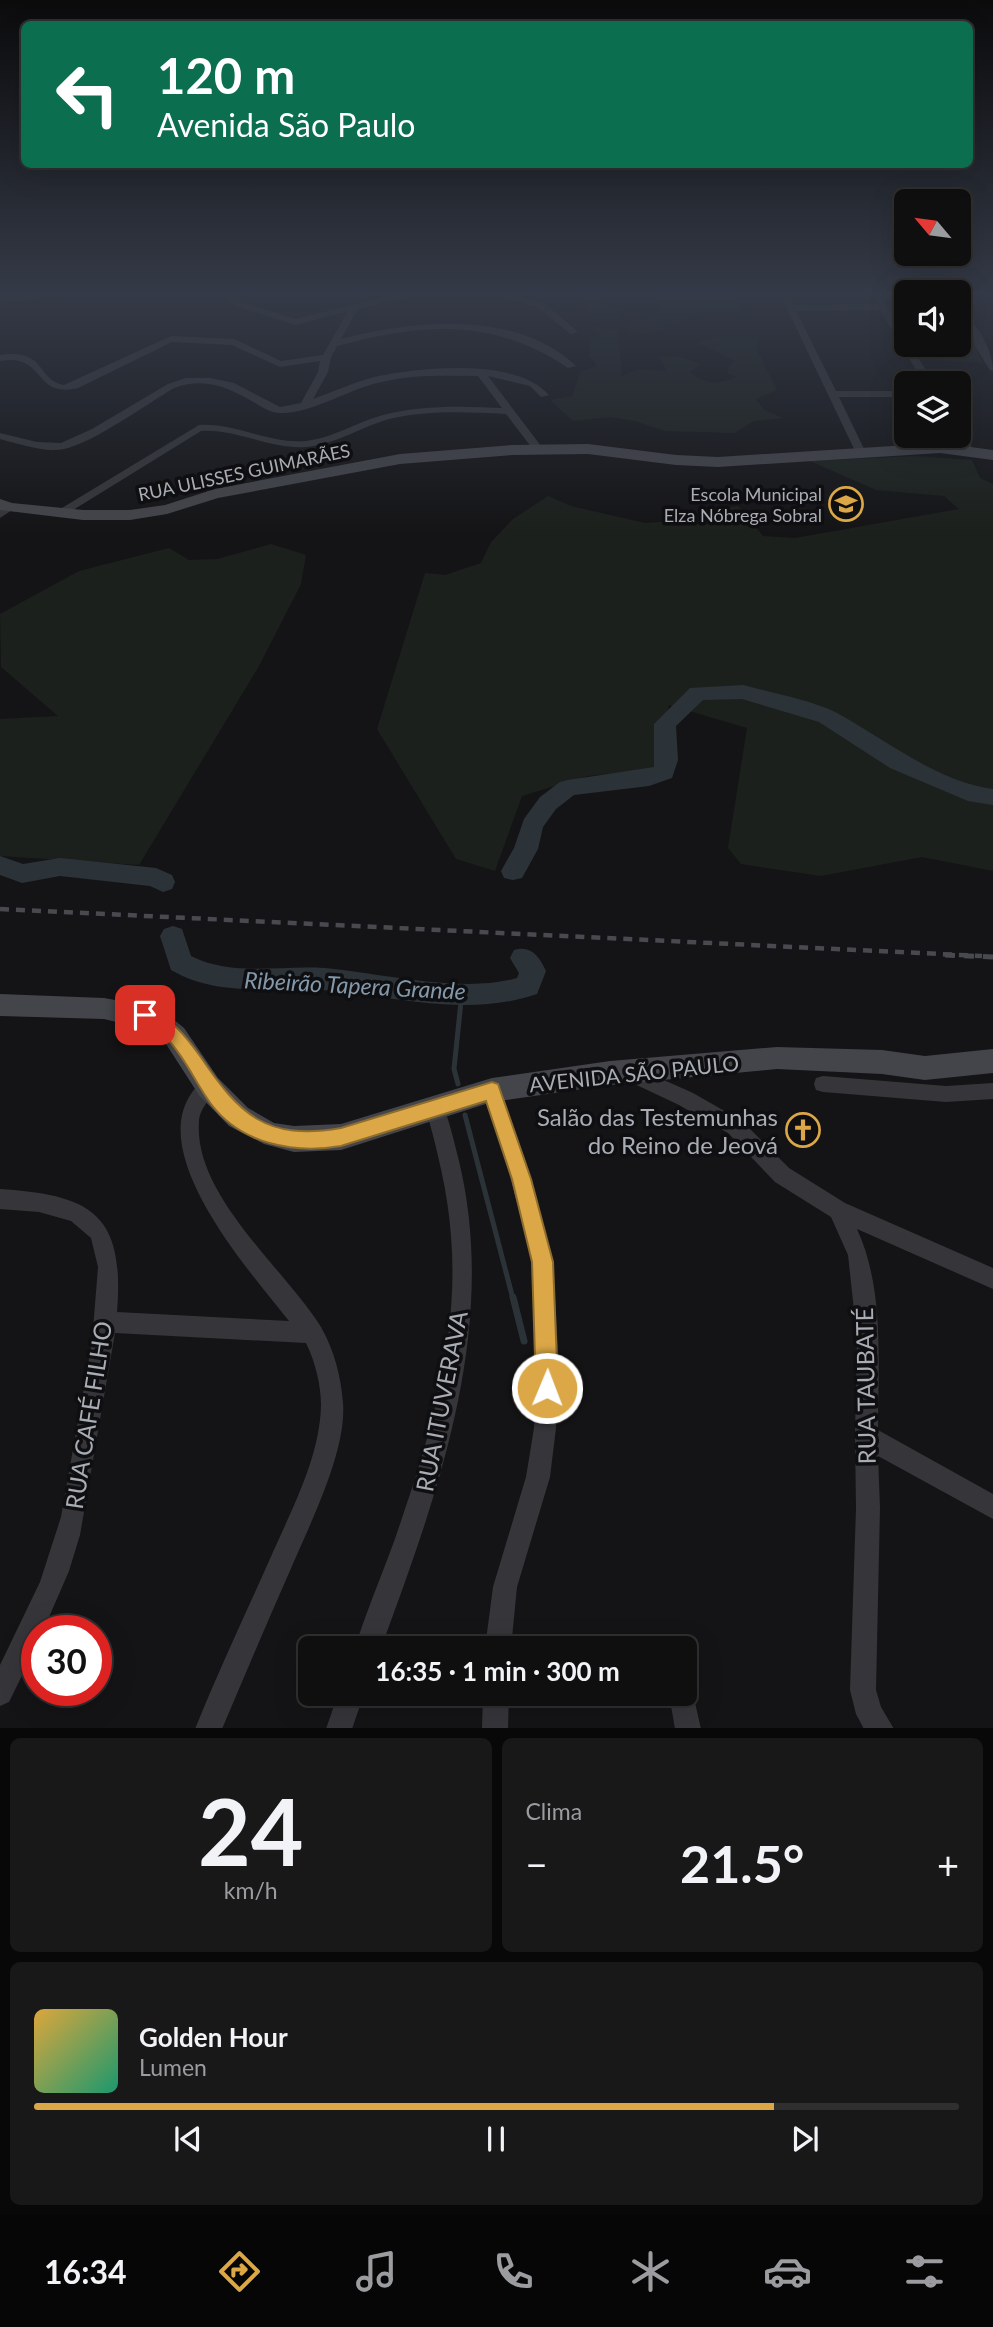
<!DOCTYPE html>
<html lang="pt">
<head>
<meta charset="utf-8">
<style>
	body { margin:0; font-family:Lato,sans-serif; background:#181819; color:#f1f3f6; height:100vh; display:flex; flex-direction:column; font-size:26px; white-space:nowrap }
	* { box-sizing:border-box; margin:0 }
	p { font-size:23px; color:#9b9c9f }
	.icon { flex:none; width:38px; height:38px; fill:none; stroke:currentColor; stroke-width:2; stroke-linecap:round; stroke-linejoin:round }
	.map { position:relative; height:1728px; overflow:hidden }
	.drawer { display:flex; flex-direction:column; gap:10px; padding:10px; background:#080809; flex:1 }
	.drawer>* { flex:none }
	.guide { position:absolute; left:21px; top:21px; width:952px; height:147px; border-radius:10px; box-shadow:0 7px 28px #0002,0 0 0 2px #2f2f30; background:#0b6e4f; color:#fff; overflow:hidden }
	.needle { width:46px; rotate:299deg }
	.fabs { position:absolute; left:894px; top:189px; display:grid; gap:14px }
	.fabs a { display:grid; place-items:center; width:77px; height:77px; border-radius:10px; background:#0f0f10; box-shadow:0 7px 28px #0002,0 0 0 2px #2f2f30; font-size:35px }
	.speed { position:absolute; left:21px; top:1615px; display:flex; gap:14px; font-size:35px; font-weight:700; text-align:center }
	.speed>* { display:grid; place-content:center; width:91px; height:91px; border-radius:50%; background:#0f0f10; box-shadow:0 7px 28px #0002,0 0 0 2px #2f2f30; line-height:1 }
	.speed .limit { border:10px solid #d22; background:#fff; color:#111 }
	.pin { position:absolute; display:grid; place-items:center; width:60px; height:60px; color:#fff; margin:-30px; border-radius:14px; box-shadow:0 4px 10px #0006 }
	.me { position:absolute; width:77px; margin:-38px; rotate:1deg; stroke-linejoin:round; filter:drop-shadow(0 0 5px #0008) }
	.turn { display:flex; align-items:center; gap:24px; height:147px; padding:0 21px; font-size:32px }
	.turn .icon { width:91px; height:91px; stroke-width:2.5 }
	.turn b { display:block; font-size:49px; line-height:60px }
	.big { font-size:52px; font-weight:700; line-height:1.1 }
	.drawer .widget { flex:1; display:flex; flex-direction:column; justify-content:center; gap:10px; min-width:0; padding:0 24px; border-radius:10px; background:#181819 }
	.drawer .dial { align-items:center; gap:0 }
	.dial b { font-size:91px; line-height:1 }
	.song { display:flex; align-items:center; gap:21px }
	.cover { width:84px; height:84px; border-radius:10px; background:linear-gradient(135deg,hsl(40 70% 55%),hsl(160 70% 35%)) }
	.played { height:7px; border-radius:4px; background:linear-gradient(90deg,#dba747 80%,#2f2f30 80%) }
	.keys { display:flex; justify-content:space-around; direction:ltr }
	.heat { display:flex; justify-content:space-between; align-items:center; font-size:38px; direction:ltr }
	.drawer .tiles { flex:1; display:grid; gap:10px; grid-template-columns:1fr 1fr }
	.widget:last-child { grid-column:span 2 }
	.trip { position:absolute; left:298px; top:1636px; width:399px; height:70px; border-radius:10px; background:#0f0f10; box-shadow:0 7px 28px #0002,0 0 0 2px #2f2f30; font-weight:700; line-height:70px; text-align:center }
	.menu { display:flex; height:112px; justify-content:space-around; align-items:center; background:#060606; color:#9b9c9f }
	.menu .icon { width:49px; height:49px }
	.menu .current { color:#dba747 }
	.menu b { font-size:32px; color:#f1f3f6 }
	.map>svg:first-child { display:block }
	.green { fill:#1b201c }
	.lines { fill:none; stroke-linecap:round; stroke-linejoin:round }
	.stream-far1 { stroke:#2c3338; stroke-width:5 }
	.stream { stroke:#2c3338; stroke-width:7 }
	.river { fill:#2c3338; fill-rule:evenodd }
	.minor { fill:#36363a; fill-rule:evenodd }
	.secondary { fill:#44454a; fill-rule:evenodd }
	.rail-far1 { stroke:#494a4f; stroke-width:4.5; stroke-dasharray:9 7; stroke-linecap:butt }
	.rail { stroke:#494a4f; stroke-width:5; stroke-dasharray:10 9; stroke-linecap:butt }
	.route { fill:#dba747; stroke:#8e6d2e; stroke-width:2 }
	.labels { text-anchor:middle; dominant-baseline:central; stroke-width:7; stroke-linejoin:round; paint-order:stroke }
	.far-street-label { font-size:18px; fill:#a8acb4; stroke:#0f0f11 }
	.far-poi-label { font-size:18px; fill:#a8acb4; stroke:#0f0f11; text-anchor:end }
	.street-label { font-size:21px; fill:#a8acb4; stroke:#0f0f11 }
	.water-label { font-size:23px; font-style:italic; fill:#8399ab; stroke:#0f0f11 }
	.near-poi-label { font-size:24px; fill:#a8acb4; stroke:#0f0f11; text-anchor:end }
	.near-street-label { font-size:24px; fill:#a8acb4; stroke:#0f0f11 }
</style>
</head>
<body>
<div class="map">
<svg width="993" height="1729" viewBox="0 0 993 1729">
	<rect width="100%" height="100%" fill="#141416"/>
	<path class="green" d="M585 292H595V295L620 312 618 320 596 322 584 304Z
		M641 292H732L741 315C730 313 718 310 707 312 676 316 663 342 627 330L634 319 654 316 662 305Z
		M587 326 618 330 622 377C636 366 649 371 666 371L659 356 679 357 701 364 690 372C707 385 717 385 736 377L728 373 727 367 736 361C721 356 713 348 698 344 713 333 739 337 758 338L757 350 777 390 756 399 764 410 783 418 754 421 734 433 665 431 635 421 610 417 573 421 550 400 572 396 581 371 598 366 589 356 591 339 598 334Z
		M959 333 971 336 982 363 933 360 930 345H959Z
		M916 456 972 460 980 478 993 484V871L922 857 821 876 741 864 728 848 747 728 669 705 655 769 588 776 522 796 495 871 456 859 377 729 425 573 445 575 481 563 491 542 513 519 548 496 571 506 645 523 691 520 707 512 738 506 763 536 795 538 959 509 944 496 876 490 810 461Z
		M271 544 306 555 301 584 259 666 139 865 0 856V719L58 716 1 667 0 614 79 571 169 548 189 560 217 559Z"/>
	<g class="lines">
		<path class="stream-far1" d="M458 1084 454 1069 462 992
			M465 1115 513 1299"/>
		<path class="stream" d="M513 1297 524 1341"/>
		<path class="river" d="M743 685C769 692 814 701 837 713 885 739 937 782 993 789V805L968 801 890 768 819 722 742 699 703 700 676 726 678 760 672 778 649 786 574 795 556 809 543 827 538 849 522 878 513 880 504 878 501 871 514 848 524 819 540 797 560 782 568 780 654 767V724L690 688Z
			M0 856 23 864 60 858 156 868 172 875 175 882 172 889 163 892 150 886 60 876 22 883 0 875Z
			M173 926 182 929 191 956C232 977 280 965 324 968 381 973 463 994 517 978L519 973 510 958 514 950C531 945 539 956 546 971L537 994C467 1018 394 996 323 990 270 986 220 998 171 970L160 936 164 929Z"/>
		<path class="minor" d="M57 292H96L92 295 0 302V296Z
			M233 292H242L237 299 239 301 295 319 399 293H510L544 303 578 332 570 334 538 307 509 299 446 297 399 299 358 309 341 339C414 320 515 309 576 366L568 368C493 317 421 323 337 346L331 357 328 372 313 399C335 391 357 381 379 376 423 367 518 358 549 395L541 397 530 386 488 376 544 450 535 452 506 414C467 412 427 410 389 419 361 427 336 444 307 447 271 450 238 429 201 431L65 515H57V511L199 425C236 423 269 444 306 441 333 438 357 422 383 415 422 405 462 406 502 408L478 376C446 376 413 374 382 382 350 388 312 414 280 413 271 413 262 407 255 403 227 387 206 377 174 388 147 404 93 443 64 449 44 453 20 444 0 439V433L37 442 61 443 92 429 168 384 186 378H210L234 383 280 407 301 403 318 372 320 361 280 367 232 345 172 342 78 388C32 399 47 353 0 361V355C47 348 36 380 64 385L171 336 234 339 281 361 323 355 348 311 295 325 233 305 228 299Z
			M779 292H787L794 305 877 304 870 292H878L906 338V345H910L934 383H924L880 310 796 311 836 391H906V397H839L866 453 865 455 856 453Z
			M959 311C977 321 993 351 993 371L990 370 975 346 972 331 959 319Z
			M959 431 963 432 974 451 973 453 964 451 955 436H959Z
			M9 505 15 508 0 518V509Z
			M630 1065 693 1093 742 1121 789 1168 845 1203 993 1268V1289L857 1229C885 1290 878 1364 878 1430L993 1494V1519L878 1456 880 1508 876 1690 881 1707 894 1729H864L856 1714 850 1690 856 1508 855 1436 857 1338 848 1255 831 1217 775 1182 728 1133 679 1105 624 1079 621 1073 624 1067Z
			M823 1076 946 1086 993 1083V1099L946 1102 823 1092 816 1090 814 1084 816 1078Z
			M210 1077 217 1079 219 1085C213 1098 200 1106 199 1121 193 1195 285 1269 321 1327 334 1350 341 1376 343 1403 347 1452 308 1528 289 1573 266 1625 244 1677 222 1729H195C219 1669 247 1611 273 1552 293 1507 320 1456 321 1405 321 1385 315 1361 306 1343L115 1333 80 1535 69 1571 43 1631H37V1645L9 1702 0 1706V1665L40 1582 61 1517 92 1342 98 1267 91 1238 71 1221 39 1212 0 1209V1189C92 1195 125 1214 117 1312L289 1321C251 1273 153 1163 188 1099 193 1090 200 1080 210 1077Z
			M492 1082 499 1084 501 1090 526 1162 553 1262 559 1368 556 1428 550 1477 517 1587 511 1648H485L493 1587 526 1477 534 1428 537 1368 533 1262 506 1162 483 1090 485 1084Z
			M434 1098 441 1100C449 1119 454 1141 459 1161 499 1328 438 1493 381 1648H355C368 1605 388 1562 402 1518 433 1429 459 1331 451 1236 448 1192 437 1149 425 1106L427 1100Z
			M684 1682 691 1685 701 1729H675L669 1694H684Z
			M338 1694H364L352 1729H326Z
			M483 1694H509L508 1729H482Z"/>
		<path class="secondary" d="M940 443 993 450V460L940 453 718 467 676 465 588 454 512 455 400 464 218 498 167 514 130 520H83L0 510V499L12 503 83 510H130L165 505 215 489 400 454 512 445 588 444 676 455 718 457Z
			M0 994 104 998 143 1005 167 1014 184 1028 218 1078 248 1108 274 1123 294 1126 341 1124 492 1078 610 1061 777 1047 882 1050 925 1056 993 1049V1073L925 1080 882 1074 777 1069 610 1085 492 1102 341 1150 294 1152 264 1144 229 1126 199 1095 166 1044 149 1030 104 1019 0 1016Z"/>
		<path class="rail-far1" d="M0 909 982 956"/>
		<path class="rail" d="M945 955 993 957"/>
	</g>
	<linearGradient id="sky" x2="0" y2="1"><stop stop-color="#0b0b0c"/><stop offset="0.55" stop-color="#343a47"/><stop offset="1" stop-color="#343a47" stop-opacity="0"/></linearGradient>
	<rect width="993" height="534" fill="url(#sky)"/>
	<path class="route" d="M145 1008C171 1017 185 1035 200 1056 240 1115 266 1141 341 1128L492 1082 498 1084 531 1179 553 1262 558 1388 555 1396 547 1399 539 1396 536 1388 532 1262 512 1179 486 1101 341 1146C294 1154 241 1144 211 1104 196 1084 186 1059 169 1041 160 1031 142 1028 136 1015L138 1010Z"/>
	<defs>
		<g id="school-ring" transform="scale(1.75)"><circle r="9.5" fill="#0f0f11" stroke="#dba747" stroke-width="1.5"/><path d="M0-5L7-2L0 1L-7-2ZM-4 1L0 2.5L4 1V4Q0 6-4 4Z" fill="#dba747"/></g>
		<g id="church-ring" transform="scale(1.75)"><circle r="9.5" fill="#0f0f11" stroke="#dba747" stroke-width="1.5"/><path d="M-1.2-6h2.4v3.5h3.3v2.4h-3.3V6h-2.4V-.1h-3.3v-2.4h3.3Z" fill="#dba747"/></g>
	</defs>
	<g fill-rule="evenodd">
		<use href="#school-ring" x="846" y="504"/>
		<use href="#church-ring" x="803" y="1130"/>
	</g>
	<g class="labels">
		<g class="far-street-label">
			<text transform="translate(244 472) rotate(-12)">RUA ULISSES GUIMARÃES</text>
		</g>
		<g class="far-poi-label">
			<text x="822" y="494">Escola Municipal<tspan x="822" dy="21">Elza Nóbrega Sobral</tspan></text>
		</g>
		<g class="street-label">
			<text transform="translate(634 1073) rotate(-6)">AVENIDA SÃO PAULO</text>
		</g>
		<g class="water-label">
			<text transform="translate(355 985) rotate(3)">Ribeirão Tapera Grande</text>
		</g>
		<g class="near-poi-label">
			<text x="778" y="1116">Salão das Testemunhas<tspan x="778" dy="28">do Reino de Jeová</tspan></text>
		</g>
		<g class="near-street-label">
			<text transform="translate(865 1386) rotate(-91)">RUA TAUBATÉ</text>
			<text transform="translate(441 1401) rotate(-79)">RUA ITUVERAVA</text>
			<text transform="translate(88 1415) rotate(-81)">RUA CAFÉ FILHO</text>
		</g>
	</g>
</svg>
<div class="fabs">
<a><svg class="needle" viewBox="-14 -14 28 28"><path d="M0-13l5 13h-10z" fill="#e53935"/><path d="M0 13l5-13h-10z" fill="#9b9c9f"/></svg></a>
<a><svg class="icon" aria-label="sound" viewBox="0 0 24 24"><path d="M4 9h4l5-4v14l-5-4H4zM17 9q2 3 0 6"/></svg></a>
<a><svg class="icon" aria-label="layers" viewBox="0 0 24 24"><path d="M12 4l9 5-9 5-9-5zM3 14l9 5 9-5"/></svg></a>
</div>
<div class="speed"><div class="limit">30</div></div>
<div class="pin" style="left:145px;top:1015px;background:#d93025"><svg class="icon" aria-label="arrive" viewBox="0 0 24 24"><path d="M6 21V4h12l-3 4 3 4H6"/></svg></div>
<svg class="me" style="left:547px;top:1388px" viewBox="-20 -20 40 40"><circle r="17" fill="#dba747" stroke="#fff" stroke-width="3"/><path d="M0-11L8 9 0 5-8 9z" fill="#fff"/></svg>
<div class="trip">16:35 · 1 min · 300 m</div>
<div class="guide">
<div class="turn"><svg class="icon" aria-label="left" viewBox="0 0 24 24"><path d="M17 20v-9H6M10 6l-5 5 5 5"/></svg><div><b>120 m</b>Avenida São Paulo</div></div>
</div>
</div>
<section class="drawer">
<div class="tiles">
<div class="widget dial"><b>24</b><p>km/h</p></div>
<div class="widget"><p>Clima</p>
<div class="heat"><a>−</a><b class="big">21.5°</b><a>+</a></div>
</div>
<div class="widget">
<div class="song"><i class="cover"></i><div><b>Golden Hour</b><p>Lumen</p></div></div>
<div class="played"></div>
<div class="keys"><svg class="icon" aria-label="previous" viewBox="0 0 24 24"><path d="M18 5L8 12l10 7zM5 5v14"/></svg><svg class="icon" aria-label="pause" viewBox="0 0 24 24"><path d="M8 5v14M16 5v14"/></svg><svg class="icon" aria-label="next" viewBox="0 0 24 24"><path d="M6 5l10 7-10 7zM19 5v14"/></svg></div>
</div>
</div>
</section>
<nav class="menu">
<b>16:34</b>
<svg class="icon current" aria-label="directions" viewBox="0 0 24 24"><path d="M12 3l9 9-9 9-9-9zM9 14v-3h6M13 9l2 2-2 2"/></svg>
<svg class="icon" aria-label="music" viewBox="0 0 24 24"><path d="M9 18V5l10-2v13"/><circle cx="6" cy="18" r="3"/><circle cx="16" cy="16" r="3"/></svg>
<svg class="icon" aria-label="phone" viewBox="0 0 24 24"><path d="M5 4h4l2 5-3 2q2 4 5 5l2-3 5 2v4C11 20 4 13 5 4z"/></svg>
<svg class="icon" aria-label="climate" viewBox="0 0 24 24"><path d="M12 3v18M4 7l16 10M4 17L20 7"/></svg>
<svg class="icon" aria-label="car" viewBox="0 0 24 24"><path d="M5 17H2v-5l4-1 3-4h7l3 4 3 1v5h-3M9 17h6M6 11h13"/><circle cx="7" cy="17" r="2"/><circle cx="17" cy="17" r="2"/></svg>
<svg class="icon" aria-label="filters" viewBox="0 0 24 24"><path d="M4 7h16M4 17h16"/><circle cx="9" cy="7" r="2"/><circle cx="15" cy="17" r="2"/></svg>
</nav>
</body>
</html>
